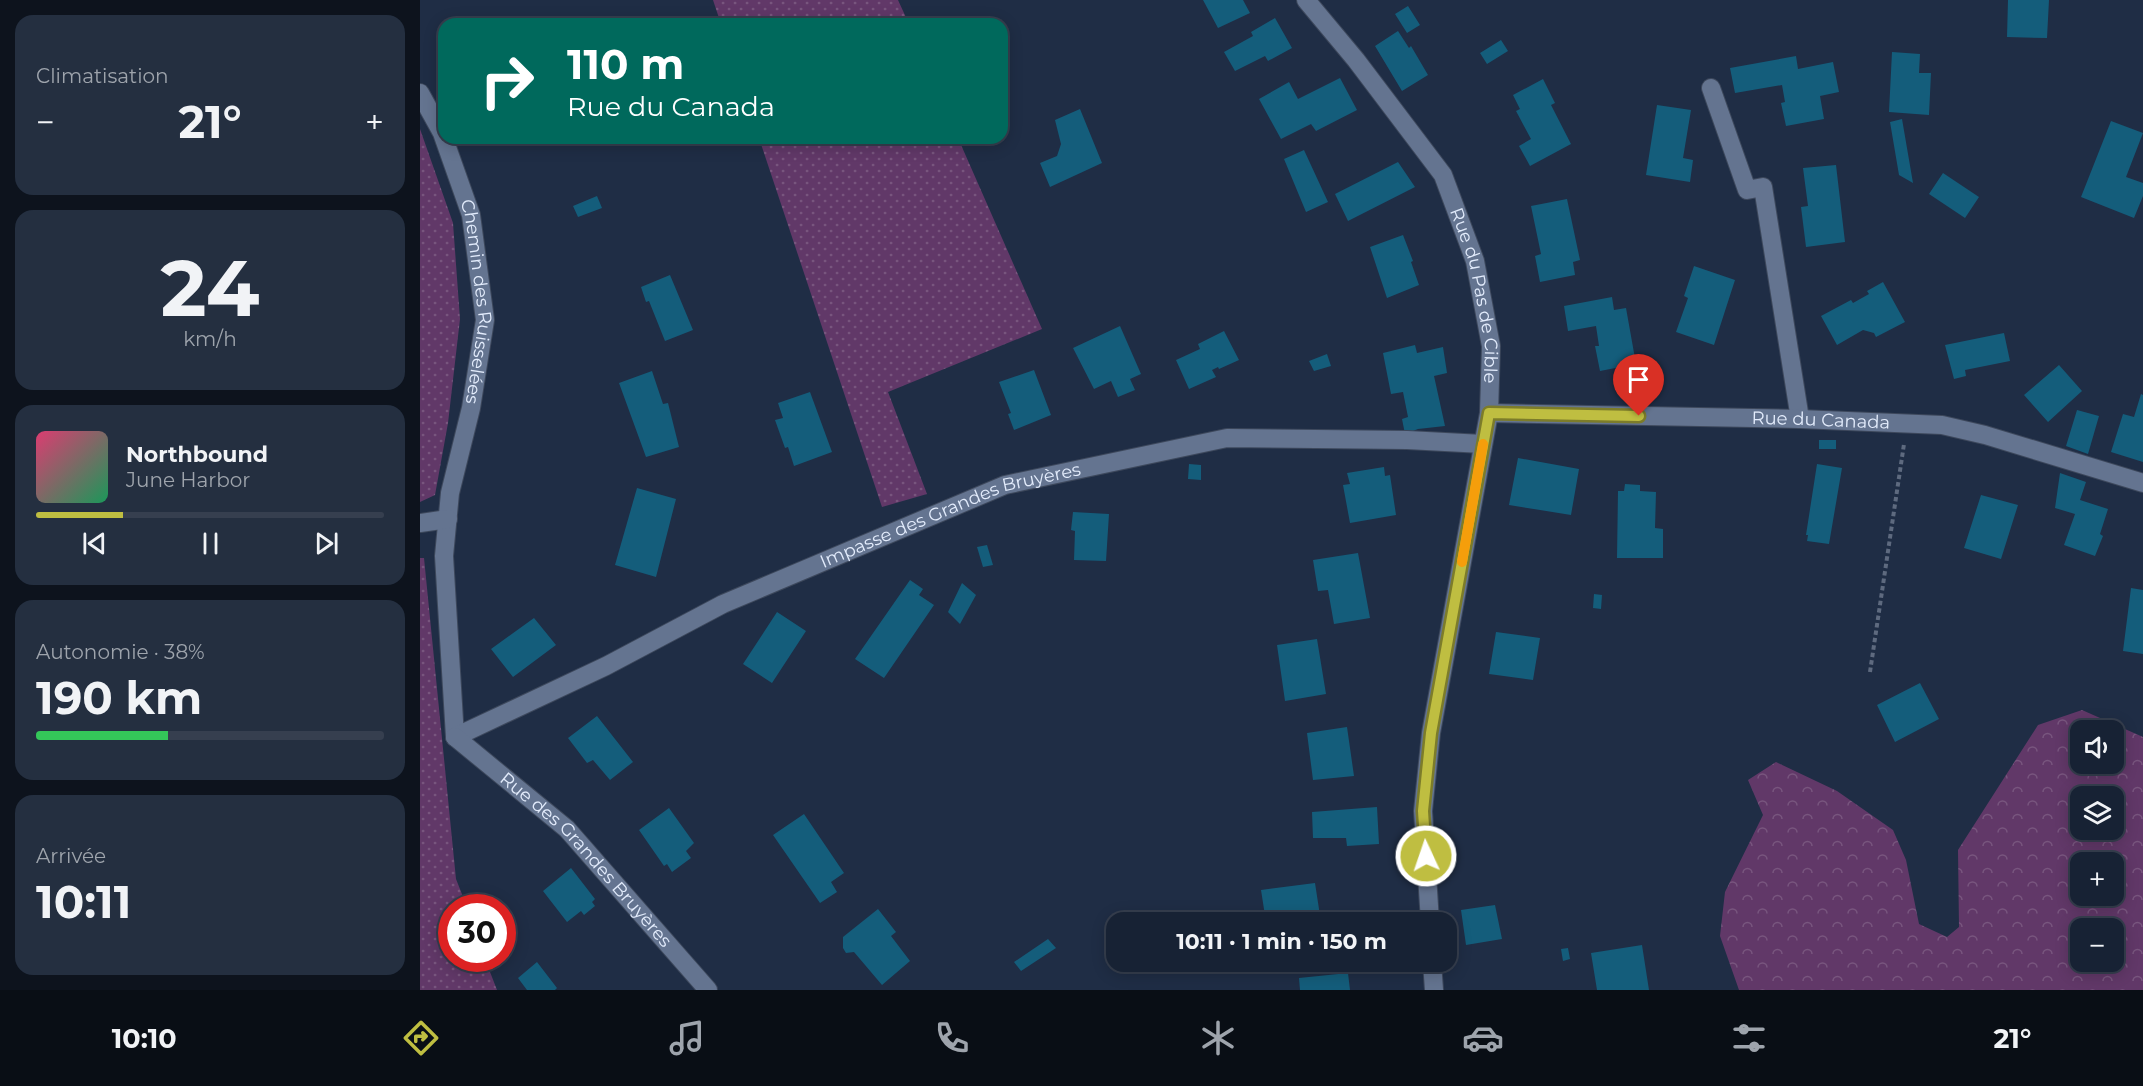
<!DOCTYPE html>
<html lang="fr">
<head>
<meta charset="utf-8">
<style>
	body { margin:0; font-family:Montserrat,sans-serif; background:#242f40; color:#f1f3f6; height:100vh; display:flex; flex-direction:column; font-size:22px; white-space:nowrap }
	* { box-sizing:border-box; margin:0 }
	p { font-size:20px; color:#9ea4ac }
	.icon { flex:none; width:33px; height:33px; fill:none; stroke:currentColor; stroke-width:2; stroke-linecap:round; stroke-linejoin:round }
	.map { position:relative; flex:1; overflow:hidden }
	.details { display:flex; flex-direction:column; gap:15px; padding:15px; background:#0d131d; width:420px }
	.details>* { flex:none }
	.guide { position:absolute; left:18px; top:18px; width:570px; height:126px; border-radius:18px; box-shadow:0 3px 15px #0003,0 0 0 2px #363f4f; background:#00695c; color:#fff; overflow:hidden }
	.controls { position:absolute; left:1650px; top:720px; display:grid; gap:12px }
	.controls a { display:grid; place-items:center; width:54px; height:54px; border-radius:12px; background:#172234; box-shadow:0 3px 15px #0003,0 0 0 2px #363f4f; font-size:30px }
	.speed { position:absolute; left:18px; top:894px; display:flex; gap:12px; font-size:30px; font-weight:700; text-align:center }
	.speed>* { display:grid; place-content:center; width:78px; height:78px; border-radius:50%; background:#172234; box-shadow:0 3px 15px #0003,0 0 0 2px #363f4f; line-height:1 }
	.speed .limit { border:9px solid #d22; background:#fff; color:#111 }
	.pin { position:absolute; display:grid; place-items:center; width:51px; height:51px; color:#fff; margin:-62px -26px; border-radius:50% 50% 50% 0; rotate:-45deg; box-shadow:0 0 6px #0007 }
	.pin .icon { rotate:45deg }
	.me { position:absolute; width:66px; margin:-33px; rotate:357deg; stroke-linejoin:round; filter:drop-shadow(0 0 4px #0008) }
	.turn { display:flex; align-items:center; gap:21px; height:126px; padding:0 30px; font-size:27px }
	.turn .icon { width:78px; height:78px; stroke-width:2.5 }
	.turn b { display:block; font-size:42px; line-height:51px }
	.big { font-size:45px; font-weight:700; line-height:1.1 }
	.details .card { flex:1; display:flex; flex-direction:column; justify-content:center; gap:9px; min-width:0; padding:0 21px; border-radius:18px; background:#242f40 }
	.details .dial { align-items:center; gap:0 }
	.dial b { font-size:78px; line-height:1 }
	.song { display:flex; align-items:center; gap:18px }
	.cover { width:72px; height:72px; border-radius:9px; background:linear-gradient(135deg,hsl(340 70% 55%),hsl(150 70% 35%)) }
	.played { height:6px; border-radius:3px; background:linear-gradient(90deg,#bfbe41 25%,#363f4f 25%) }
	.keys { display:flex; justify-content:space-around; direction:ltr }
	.heat { display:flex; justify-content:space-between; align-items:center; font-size:33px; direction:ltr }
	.charge { height:9px; border-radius:4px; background:linear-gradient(90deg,#34c759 38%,#363f4f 0) }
	.trip { position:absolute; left:686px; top:912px; width:351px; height:60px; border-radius:18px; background:#172234; box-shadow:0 3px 15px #0003,0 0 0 2px #363f4f; font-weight:700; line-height:60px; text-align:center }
	.menu { display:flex; height:96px; justify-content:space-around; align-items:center; background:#090e15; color:#9ea4ac }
	.menu .icon { width:42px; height:42px }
	.menu .on { color:#bfbe41 }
	.menu b { font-size:27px; color:#f1f3f6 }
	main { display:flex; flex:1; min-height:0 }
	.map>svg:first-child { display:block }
	.grass { fill:url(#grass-dots) }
	.forest { fill:url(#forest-crowns); fill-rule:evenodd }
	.building { fill:#145d7b }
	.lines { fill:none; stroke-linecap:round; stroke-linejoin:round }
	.minor-casing { stroke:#3d485c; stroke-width:20 }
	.path { stroke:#5e6a7f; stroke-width:4; stroke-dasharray:4.5 3; stroke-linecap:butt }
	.minor { stroke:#647490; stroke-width:18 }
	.route-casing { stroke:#7c7c2a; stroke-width:15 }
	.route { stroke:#bfbe41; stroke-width:10 }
	.slow { stroke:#f59e0b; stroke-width:10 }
	.labels { text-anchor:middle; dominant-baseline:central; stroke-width:6; stroke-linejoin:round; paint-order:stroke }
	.street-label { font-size:18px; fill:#e3ecfc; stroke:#16233a }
</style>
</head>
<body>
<main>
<section class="details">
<div class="card"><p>Climatisation</p>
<div class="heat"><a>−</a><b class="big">21°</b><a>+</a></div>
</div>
<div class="card dial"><b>24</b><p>km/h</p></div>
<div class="card">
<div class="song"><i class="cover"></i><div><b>Northbound</b><p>June Harbor</p></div></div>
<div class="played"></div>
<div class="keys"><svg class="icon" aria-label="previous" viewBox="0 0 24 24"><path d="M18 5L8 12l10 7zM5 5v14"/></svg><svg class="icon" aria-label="pause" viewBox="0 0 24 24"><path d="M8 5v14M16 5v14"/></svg><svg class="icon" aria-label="next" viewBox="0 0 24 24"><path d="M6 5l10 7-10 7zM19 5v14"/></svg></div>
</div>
<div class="card"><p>Autonomie · 38%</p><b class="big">190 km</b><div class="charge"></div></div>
<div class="card"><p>Arrivée</p><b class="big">10:11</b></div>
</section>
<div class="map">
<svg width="1723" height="990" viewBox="0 0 1723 990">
	<defs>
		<pattern id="grass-dots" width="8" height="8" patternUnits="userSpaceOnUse" patternTransform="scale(1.5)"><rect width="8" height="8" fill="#613868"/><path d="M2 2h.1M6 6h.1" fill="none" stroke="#78557e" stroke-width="1.8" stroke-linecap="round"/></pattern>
		<pattern id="forest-crowns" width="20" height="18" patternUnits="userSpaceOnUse" patternTransform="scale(1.5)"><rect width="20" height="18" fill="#613868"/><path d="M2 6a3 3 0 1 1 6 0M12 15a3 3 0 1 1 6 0" fill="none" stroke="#78557e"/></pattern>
	</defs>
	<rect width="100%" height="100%" fill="#1f2d45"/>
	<path class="grass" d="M293 0H478L489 24H301Z
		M0 129 33 223 40 319 28 423 15 495 0 502Z
		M339 138H538L622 329 468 392 507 494 462 507Z
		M0 558H4L36 879 47 907 32 908V958L65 959 77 990H0Z"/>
	<path class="forest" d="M1662 710 1723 737V990H1319L1300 936 1305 892 1343 815 1328 780 1356 762 1417 791 1473 830 1486 860 1499 924 1527 937 1539 927 1538 850 1618 725ZM1660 730H1694V764H1660ZM1660 796H1694V830H1660ZM1660 862H1694V896H1660ZM1660 928H1694V962H1660Z"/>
	<path class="building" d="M783 0H823L830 13 798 28Z
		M1588 0H1629L1627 38 1587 37Z
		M988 6 1000 25 987 33 975 14Z
		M855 18 872 48 848 61 845 56 815 71 804 52 833 36 831 32Z
		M978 31 989 48 991 46 1008 75 982 91 955 46Z
		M1081 40 1088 51 1067 64 1060 53Z
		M1472 52 1500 54 1499 73H1511L1509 115 1469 112Z
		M1376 56 1378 69 1413 62 1419 92 1400 96 1404 119 1366 126 1361 103 1365 102 1362 85 1315 93 1310 68Z
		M920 78 937 110 896 131 891 124 861 139 839 99 869 82 878 99Z
		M1123 79 1135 103 1131 105 1151 144 1110 166 1099 146 1111 139 1096 111 1100 109 1093 95Z
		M1237 105 1271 110 1263 158 1273 160 1270 182 1226 175Z
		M660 109 682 163 630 187 620 163 637 156 641 144 635 120Z
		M1482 119 1493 183 1479 175 1470 122Z
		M1691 121 1723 133 1706 177 1723 183V196L1714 218 1661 197Z
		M884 150 908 202 886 212 864 159Z
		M978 162 995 187 928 221 915 194Z
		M1416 165 1425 242 1386 247 1381 207 1388 206 1383 168Z
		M1523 173 1559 197 1545 218 1509 194Z
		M177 196 182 208 158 217 153 206Z
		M1147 199 1160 260 1153 262 1155 275 1120 282 1115 256 1121 254 1111 206Z
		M983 235 993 261 991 262 999 285 967 298 950 247Z
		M1274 266 1315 280 1294 345 1256 332 1268 298 1264 296Z
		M250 275 273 330 245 341 229 301 226 302 221 287Z
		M1463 282 1485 322 1456 337 1454 333 1443 330 1417 345 1401 316 1431 300 1433 303 1449 294 1447 291Z
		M1192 297 1194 310 1206 308 1216 364 1180 371 1175 346H1179L1176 326 1148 331 1144 306Z
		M700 326 721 374 710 379 715 390 698 397 691 381 674 389 653 348Z
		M804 331 819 360 799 369 798 367 792 370 796 377 769 389 756 360 780 349 778 344Z
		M1584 333 1590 361 1545 370 1546 376 1534 379 1525 345Z
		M995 345 997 353 1023 347 1027 373 1014 376 1025 426 998 429 985 434 982 419 988 417 983 392 971 394 963 353Z
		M907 354 911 366 894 371 889 361Z
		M1639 365 1662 391 1628 422 1604 395Z
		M614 370 631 415 594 430 588 414 591 413 579 382Z
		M232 371 243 404 248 403 259 447 226 457 199 383Z
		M390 392 412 452 374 466 368 447 365 448 355 420 363 418 358 403Z
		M1721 394 1723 395V462L1691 452 1703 414 1714 417Z
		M1657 410 1679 416 1668 454 1646 446Z
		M1399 440H1416V449H1399Z
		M1098 458 1159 469 1151 515 1089 505Z
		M769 464 781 465V480L768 479Z
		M1397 464 1422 468 1409 544 1387 541 1388 535H1386Z
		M964 467 965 476 970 475 976 515 930 523 923 485 930 484 927 473Z
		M1640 473 1666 482 1660 500 1688 509 1680 534 1683 536 1675 556 1644 545 1655 514 1635 508Z
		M1205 484 1220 485V491L1236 492 1235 528 1243 529V558H1197L1198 491H1204Z
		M217 488 256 499 236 577 195 565Z
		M1561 495 1598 505 1581 559 1544 548Z
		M653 512 689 514 686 561 654 560 655 531 651 530Z
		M567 545 573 565 563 567 557 547Z
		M938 553 950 618 914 624 908 590 898 591 893 560Z
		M490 580 503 589 499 595 514 605 464 678 435 659Z
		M542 583 556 595 540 624 528 612Z
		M1711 588 1723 590V654L1703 651Z
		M1174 594 1182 595 1181 609 1173 608Z
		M357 612 386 631 352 683 323 664Z
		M114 618 136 645 93 677 71 649Z
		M1076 632 1120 638 1113 680 1069 674Z
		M897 639 906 694 865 701 857 645Z
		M1500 683 1519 719 1475 742 1457 705Z
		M177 716 213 762 190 780 173 760 167 763 148 738Z
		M927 727 934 776 893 780 887 733Z
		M957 807 959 844 927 846 926 838H893L892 812Z
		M249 808 274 843 266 851 271 858 252 872 247 864 244 866 219 830Z
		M384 814 424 873 411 882 417 892 400 903 353 835Z
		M151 868 175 899 172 902 175 906 164 915 161 911 147 922 123 891Z
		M895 883 901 922H846L841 890Z
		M1075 905 1082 939 1046 945 1041 910Z
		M458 909 476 932 471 936 490 961 462 985 434 952 426 953 423 948V937Z
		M628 939 636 948 601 971 594 962Z
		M1222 945 1229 990H1177L1171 953Z
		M1148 948 1150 959 1143 961 1141 949Z
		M117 962 137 988 135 990H107L98 978Z
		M928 973 930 990H880L879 978Z"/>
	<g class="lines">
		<g class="minor-casing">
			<g id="minor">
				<path id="s1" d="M886 0 936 60 1023 175 1055 261 1071 346 1069 413 1011 733 1003 811 1010 922"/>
				<path d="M1291 88 1327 190 1343 187 1380 419"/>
				<path id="s2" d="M0 93 22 133 51 215 65 320 51 408 30 493 24 556 35 737"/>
				<path id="s3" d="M1069 413 1380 419 1522 425 1565 435 1723 483"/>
				<path d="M0 523 28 519"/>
				<path id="s4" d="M35 737 186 666 303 604 585 485 807 438 987 440 1063 444"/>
				<path id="s5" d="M35 737 147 829 288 990"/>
				<path d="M1012 962 1014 990"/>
			</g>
		</g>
		<path class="path" d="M1450 672 1484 444"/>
		<use href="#minor" class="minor"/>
	</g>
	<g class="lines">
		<g class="route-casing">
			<path id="route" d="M1006 856 1003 811 1011 733 1069 413 1219 416"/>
		</g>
		<use href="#route" class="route"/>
		<path class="slow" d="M1042 562 1063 444"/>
	</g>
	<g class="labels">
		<g class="street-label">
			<text stroke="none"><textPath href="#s1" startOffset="348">Rue du Pas de Cible</textPath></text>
			<text stroke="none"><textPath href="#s2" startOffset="220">Chemin des Ruisselées</textPath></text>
			<text stroke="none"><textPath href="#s3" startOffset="332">Rue du Canada</textPath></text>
			<text stroke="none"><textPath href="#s4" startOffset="544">Impasse des Grandes Bruyères</textPath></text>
			<text stroke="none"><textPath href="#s5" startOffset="180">Rue des Grandes Bruyères</textPath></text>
		</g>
	</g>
</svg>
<div class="controls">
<a><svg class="icon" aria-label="sound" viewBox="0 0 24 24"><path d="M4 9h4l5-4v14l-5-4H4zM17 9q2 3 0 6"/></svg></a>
<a><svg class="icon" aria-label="layers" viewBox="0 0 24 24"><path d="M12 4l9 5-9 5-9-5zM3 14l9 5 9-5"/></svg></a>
<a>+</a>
<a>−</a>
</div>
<div class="speed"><div class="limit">30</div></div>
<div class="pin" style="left:1219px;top:416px;background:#d93025"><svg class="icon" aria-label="arrive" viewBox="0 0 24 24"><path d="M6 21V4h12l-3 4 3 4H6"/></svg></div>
<svg class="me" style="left:1006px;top:856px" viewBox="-20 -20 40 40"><circle r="17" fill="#bfbe41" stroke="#fff" stroke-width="3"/><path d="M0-11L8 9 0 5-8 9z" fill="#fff"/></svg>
<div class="trip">10:11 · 1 min · 150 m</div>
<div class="guide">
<div class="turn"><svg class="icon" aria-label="right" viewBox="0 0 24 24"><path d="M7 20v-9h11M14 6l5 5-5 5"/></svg><div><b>110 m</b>Rue du Canada</div></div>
</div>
</div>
</main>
<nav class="menu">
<b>10:10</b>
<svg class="icon on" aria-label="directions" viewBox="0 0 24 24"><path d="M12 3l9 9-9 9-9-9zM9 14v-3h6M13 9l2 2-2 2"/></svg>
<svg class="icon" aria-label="music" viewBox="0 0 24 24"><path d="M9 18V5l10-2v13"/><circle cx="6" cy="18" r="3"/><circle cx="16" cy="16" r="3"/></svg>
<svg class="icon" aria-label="phone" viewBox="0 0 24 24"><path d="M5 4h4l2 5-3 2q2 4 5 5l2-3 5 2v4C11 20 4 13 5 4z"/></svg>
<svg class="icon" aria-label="climate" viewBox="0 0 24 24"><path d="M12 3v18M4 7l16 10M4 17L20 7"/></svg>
<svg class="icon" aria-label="car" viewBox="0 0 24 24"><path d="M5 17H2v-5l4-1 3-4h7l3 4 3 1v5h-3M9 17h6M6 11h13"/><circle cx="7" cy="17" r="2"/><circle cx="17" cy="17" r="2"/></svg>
<svg class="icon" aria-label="filters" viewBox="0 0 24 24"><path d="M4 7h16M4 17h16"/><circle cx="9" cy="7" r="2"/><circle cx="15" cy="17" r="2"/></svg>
<b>21°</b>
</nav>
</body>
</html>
